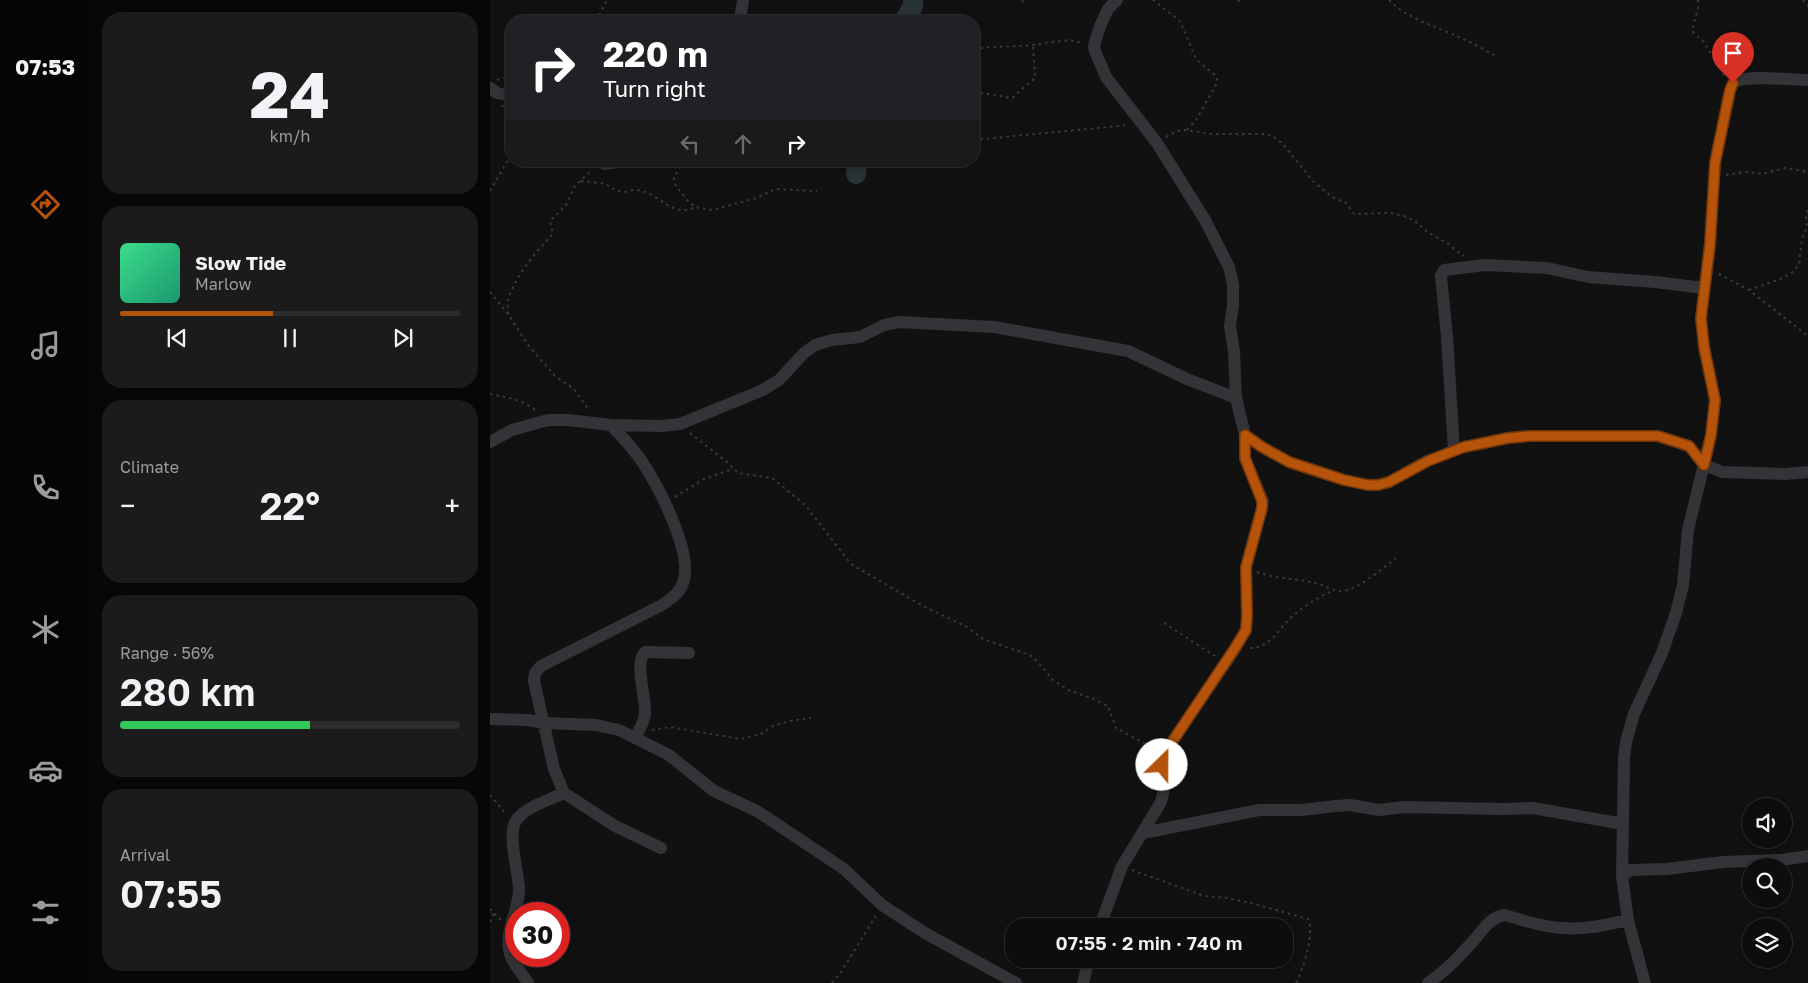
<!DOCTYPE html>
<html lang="en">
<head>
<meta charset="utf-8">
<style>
	body { margin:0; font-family:"Golos Text",sans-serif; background:#1b1b1c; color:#f1f3f6; height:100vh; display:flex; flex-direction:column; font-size:19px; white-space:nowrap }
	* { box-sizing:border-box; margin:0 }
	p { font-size:16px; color:#9a9c9e }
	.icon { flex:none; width:28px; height:28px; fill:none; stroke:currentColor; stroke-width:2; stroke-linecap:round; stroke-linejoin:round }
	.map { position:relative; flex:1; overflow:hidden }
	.details { display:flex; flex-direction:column; gap:12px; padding:12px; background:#070708; width:400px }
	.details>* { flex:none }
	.banner { position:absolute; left:15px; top:15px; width:475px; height:152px; border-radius:20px; box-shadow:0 2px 8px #0003,0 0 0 1px #2d2d2e; background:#202124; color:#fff; overflow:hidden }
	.tools { position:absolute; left:1252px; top:798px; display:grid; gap:10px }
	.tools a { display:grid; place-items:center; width:50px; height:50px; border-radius:50%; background:#0d0d0e; box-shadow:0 2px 8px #0003,0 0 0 1px #2d2d2e; font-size:25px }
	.speed { position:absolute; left:15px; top:902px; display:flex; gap:10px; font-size:25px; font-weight:700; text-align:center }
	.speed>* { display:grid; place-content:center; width:65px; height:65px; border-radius:50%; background:#0d0d0e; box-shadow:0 2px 8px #0003,0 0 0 1px #2d2d2e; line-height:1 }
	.speed .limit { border:8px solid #d22; background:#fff; color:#111 }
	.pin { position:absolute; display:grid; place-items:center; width:42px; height:42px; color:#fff; margin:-51px -21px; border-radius:50% 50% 50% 0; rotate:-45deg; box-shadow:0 0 5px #0007 }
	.pin .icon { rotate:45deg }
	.me { position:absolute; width:55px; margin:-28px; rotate:23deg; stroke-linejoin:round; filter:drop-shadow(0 0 4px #0008) }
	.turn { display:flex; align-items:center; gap:18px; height:105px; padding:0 15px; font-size:22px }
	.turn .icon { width:65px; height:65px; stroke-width:2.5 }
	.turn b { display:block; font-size:35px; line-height:42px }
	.lanes { display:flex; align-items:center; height:48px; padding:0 15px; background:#0003; justify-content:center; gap:25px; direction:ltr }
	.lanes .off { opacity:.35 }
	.big { font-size:38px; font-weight:600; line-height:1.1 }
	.details .widget { flex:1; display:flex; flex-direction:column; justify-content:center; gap:8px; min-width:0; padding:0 18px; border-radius:20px; background:#1b1b1c }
	.details .dial { align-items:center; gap:0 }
	.dial b { font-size:65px; line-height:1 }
	.song { display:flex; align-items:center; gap:15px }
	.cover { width:60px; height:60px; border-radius:8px; background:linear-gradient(135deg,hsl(150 70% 55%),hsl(160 70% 35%)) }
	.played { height:5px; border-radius:2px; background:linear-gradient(90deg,#b45309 45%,#2d2d2e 45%) }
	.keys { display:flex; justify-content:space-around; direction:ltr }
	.heat { display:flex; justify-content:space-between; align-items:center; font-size:28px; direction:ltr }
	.charge { height:8px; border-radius:4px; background:linear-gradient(90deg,#34c759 56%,#2d2d2e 0) }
	.trip { position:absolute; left:515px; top:918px; width:288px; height:50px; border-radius:20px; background:#0d0d0e; box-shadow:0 2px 8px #0003,0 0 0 1px #2d2d2e; font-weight:600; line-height:50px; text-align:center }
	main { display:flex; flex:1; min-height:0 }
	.tab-bar { display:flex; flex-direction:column; width:90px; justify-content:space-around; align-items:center; background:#050506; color:#9a9c9e }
	.tab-bar .icon { width:35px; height:35px }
	.tab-bar .on { color:#b45309 }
	.tab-bar b { font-size:22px; color:#f1f3f6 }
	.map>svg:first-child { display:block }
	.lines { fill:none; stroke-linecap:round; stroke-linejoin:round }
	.river { stroke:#283336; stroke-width:20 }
	.path { stroke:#383b3e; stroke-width:2; stroke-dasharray:2.5 4; stroke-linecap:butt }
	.minor { stroke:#323437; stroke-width:12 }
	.route-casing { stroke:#753606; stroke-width:12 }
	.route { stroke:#b45309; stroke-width:9 }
</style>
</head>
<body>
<main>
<nav class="tab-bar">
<b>07:53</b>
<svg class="icon on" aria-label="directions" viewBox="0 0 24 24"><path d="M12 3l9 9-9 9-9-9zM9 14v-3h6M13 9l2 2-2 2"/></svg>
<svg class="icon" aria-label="music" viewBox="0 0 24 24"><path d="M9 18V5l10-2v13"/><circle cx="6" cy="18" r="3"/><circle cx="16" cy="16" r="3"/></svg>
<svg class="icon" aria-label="phone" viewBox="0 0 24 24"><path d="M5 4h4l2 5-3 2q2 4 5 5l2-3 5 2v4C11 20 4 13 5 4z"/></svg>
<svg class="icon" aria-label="climate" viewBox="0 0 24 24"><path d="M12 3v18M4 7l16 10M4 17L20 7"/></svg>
<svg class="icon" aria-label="car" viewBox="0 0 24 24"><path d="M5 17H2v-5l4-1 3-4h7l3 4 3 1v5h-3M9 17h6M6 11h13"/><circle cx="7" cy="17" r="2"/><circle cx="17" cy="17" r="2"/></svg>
<svg class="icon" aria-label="filters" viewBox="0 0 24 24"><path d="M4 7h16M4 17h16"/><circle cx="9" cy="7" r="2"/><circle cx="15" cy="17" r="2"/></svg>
</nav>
<section class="details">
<div class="widget dial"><b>24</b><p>km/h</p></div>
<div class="widget">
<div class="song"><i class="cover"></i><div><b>Slow Tide</b><p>Marlow</p></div></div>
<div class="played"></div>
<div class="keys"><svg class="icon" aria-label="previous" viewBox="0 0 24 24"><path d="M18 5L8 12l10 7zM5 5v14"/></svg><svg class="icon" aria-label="pause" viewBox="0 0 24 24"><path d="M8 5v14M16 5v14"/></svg><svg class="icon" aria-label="next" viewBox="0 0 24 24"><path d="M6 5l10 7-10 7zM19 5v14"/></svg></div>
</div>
<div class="widget"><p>Climate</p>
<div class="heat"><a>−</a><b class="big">22°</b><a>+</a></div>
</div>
<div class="widget"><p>Range · 56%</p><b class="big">280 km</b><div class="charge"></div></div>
<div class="widget"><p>Arrival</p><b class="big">07:55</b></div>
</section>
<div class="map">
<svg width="1318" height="983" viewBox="0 0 1318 983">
	<rect width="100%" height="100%" fill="#111112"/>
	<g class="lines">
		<path class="river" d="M414 21 423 6V0
			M366 174 367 161"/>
		<path class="path" d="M663 0 690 21 706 59 727 77V83L706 120 697 130
			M748 0 753 3
			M899 0C917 19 948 27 971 38 983 43 995 50 1006 56
			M1208 0V8L1202 31 1214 42 1234 76
			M1313 0 1318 6
			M532 2 533 0
			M106 21 117 0
			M484 49C504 46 523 47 543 45 558 44 579 36 593 44
			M7 80 21 76
			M484 92 522 98 545 78 543 45
			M12 105 21 126
			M676 137 687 131 697 130 721 134H776L782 136 792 143 823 181 842 197 856 203 864 214 901 213 914 216 925 221 937 232 957 243 968 252 974 256
			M484 140 638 125
			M194 161 184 177V183L197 200 205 207 222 210 267 198 285 189 327 191
			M1236 175 1255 172 1272 174 1295 168 1318 172
			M91 181C99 182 108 182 115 184 121 187 125 191 133 192 138 192 143 189 148 190 169 193 183 219 205 207
			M0 191 21 155
			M1229 274 1259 290 1318 336
			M1259 290 1293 278 1304 271 1309 265 1312 239 1317 227 1316 217 1318 209
			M0 292 18 314 38 345 65 376 84 389 99 410
			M18 314C18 309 17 303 18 299 27 274 45 253 63 234L60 221 76 205 85 186 102 170
			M0 394C16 397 34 400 46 411
			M200 433 237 462 248 473 282 478 315 505 361 564 433 606 477 627 493 639 540 655 549 663 563 680 578 690 604 699 618 706 626 728 663 748
			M185 497 214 479 243 469
			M767 572C789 580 810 578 832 585 839 588 846 592 854 591 870 588 893 568 906 558
			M674 623 725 656
			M760 648C782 648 788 628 803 616 815 605 829 597 844 590
			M162 730 180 727 251 739 271 734 283 726 300 721 321 718
			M0 795 16 814
			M642 870 714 896 737 898 765 904 818 919C825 932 813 970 806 983
			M0 909 11 920
			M0 922 4 913
			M342 983 351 972 387 914"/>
		<path class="minor" d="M250 21 253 0
			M0 88 7 93 21 96
			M110 161 114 164 137 161
			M121 425C132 437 144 449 153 463 169 488 204 554 193 583 189 594 180 599 172 605L51 666 45 673 44 681 64 769 74 793 125 826 171 848
			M755 435 772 447 799 462 854 480 878 485H888L899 482 937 461 974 447 1018 438 1040 436H1167L1199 446 1215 465 1232 472 1295 474 1318 472
			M0 442 22 430 58 420H78L121 425 172 426 190 424 273 390 289 380 314 353 325 345 342 340 370 337 394 325 409 322 504 327 638 351 697 379 746 398
			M964 451 957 337 951 276 954 270 995 265 1057 268 1098 277 1165 282 1214 288
			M0 719 38 720 54 723 106 725 129 730 179 755 224 791 267 811 354 869 392 905 435 933 526 983
			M145 738C149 730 155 721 155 713 156 697 144 663 155 652L199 653
			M653 833 769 810H811L846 806 860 805 889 810 914 807 1012 809 1043 808 1133 824
			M1132 876 1141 870 1177 869 1233 862 1292 860 1318 856
			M610 926 632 866 671 802 674 789 672 765 674 754 745 649 756 630 757 616 756 567 772 508 773 501 755 459V435L746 398 744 351 740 326 743 305V284L739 267 715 220 667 143 616 77 605 51 604 46 610 26 618 9 627 0
			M38 983C32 973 21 962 19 950 15 930 29 909 29 890 29 872 16 834 27 819 38 806 59 800 74 793
			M593 983 599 959
			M938 983C955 972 971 955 984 940 994 929 999 918 1014 915 1033 920 1052 927 1072 928 1095 930 1116 925 1138 920
			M1155 983 1138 920 1132 876 1134 759 1136 742 1144 714 1172 653 1186 613 1193 585 1198 530 1221 435 1225 400 1214 347 1211 318 1220 244 1225 163 1240 91C1242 87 1242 83 1246 81 1260 75 1302 80 1318 80"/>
	</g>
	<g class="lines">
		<g class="route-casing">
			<path id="route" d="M672 765 674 754 745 648 756 630 757 616 756 567 772 508V501L755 458V435L772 447 799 462 854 480 878 485H888L899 482 938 461 974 447 1018 438 1040 436H1168L1199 446 1214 465 1221 435 1225 400 1214 347 1211 318 1220 244 1225 163 1240 90 1243 83"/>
		</g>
		<use href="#route" class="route"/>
	</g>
</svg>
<div class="tools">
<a><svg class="icon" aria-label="sound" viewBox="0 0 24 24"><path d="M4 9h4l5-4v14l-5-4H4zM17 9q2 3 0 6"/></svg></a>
<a><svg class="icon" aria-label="search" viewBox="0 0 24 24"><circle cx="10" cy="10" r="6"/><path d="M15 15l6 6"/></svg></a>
<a><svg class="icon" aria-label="layers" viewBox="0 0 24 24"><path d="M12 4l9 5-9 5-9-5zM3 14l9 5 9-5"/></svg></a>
</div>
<div class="speed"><div class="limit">30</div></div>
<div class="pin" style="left:1243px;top:83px;background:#d93025"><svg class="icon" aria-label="arrive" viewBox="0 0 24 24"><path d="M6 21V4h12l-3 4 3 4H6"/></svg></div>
<svg class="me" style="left:672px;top:765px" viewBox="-20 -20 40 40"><circle r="19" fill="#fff"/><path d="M0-13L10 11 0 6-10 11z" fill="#b45309"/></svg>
<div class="trip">07:55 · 2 min · 740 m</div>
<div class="banner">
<div class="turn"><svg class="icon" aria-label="right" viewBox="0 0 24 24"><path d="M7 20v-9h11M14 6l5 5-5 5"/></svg><div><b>220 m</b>Turn right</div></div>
<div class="lanes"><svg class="icon off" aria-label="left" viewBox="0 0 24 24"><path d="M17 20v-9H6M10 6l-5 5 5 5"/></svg><svg class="icon off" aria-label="ahead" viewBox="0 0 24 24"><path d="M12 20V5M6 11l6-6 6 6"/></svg><svg class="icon" aria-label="right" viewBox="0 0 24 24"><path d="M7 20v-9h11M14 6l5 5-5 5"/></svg></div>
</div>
</div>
</main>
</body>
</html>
